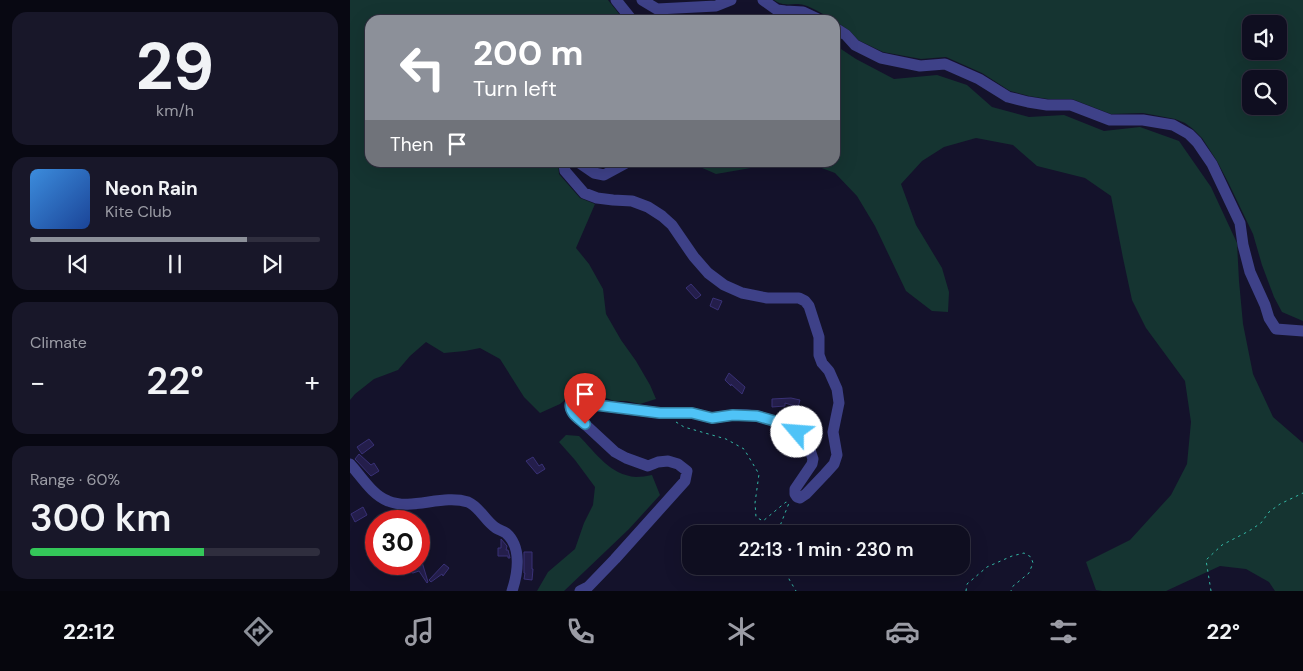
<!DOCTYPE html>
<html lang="en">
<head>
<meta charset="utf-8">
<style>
	body { margin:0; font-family:"DM Sans",sans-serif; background:#181729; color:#f1f3f6; height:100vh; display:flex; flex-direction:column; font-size:19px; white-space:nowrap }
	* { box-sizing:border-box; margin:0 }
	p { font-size:16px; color:#9b9ca5 }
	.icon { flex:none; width:28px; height:28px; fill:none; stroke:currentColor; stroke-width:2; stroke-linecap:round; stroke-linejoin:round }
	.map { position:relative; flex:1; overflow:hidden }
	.side { display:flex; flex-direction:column; gap:12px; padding:12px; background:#080812; width:350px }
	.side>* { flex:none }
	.banner { position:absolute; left:15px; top:15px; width:475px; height:152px; border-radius:15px; box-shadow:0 5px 20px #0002,0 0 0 1px #2f2e3e; background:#8c9099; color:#fff; overflow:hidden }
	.tools { position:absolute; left:892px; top:15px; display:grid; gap:10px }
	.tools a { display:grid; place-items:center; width:45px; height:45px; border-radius:10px; background:#0f0e20; box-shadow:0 5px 20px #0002,0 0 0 1px #2f2e3e; font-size:25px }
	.speed { position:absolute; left:15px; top:510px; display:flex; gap:10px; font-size:25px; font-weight:700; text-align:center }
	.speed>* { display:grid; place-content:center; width:65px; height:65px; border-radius:50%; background:#0f0e20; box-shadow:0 5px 20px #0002,0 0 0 1px #2f2e3e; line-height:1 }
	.speed .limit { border:8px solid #d22; background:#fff; color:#111 }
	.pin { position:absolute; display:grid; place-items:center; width:42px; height:42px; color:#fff; margin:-51px -21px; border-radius:50% 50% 50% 0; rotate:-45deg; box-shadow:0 0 5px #0007 }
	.pin .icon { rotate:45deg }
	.me { position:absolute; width:55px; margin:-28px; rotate:297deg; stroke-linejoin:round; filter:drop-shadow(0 0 4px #0008) }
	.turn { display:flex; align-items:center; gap:18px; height:105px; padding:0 25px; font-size:22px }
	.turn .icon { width:65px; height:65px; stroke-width:2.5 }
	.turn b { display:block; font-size:35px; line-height:42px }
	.then { display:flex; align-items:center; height:48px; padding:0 25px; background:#0003; gap:10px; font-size:19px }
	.big { font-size:38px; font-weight:600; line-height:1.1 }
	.side .card { flex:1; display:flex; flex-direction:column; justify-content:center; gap:8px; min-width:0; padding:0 18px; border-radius:15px; background:#181729 }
	.side .dial { align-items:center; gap:0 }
	.dial b { font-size:65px; line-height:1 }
	.song { display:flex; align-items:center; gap:15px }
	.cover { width:60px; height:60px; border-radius:8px; background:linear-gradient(135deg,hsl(210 70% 55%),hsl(220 70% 35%)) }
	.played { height:5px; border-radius:2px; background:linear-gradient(90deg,#8c9099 75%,#2f2e3e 75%) }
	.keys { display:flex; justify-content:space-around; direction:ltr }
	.heat { display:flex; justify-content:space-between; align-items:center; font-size:28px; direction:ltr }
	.charge { height:8px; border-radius:4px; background:linear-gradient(90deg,#34c759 60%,#2f2e3e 0) }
	.trip { position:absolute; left:332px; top:525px; width:288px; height:50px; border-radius:15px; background:#0f0e20; box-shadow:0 5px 20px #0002,0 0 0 1px #2f2e3e; font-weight:600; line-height:50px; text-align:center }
	.menu { display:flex; height:80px; justify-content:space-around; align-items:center; background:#06060d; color:#9b9ca5 }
	.menu .icon { width:35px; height:35px }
	.menu .current { color:#8c9099 }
	.menu b { font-size:22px; color:#f1f3f6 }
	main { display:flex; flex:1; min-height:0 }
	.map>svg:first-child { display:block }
	.green { fill:#153431; fill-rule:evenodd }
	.building { fill:#241e4b; stroke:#393176 }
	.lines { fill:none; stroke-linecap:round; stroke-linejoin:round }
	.path { stroke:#34baa7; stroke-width:1; stroke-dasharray:2.5 4; stroke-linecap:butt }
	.minor { stroke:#3e4188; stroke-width:11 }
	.route-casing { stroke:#337fa1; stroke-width:12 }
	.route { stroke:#4fc3f7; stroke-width:9 }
</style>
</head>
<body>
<main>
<section class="side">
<div class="card dial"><b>29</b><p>km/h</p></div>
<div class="card">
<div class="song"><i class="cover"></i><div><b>Neon Rain</b><p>Kite Club</p></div></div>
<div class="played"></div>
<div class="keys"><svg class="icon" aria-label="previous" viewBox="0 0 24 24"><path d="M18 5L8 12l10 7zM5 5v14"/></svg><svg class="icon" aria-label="pause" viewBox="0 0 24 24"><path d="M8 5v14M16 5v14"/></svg><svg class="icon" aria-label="next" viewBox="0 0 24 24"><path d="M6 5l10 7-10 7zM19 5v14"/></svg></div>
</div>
<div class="card"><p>Climate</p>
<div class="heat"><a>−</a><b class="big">22°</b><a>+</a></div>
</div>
<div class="card"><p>Range · 60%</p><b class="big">300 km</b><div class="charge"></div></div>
</section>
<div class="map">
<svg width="953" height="591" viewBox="0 0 953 591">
	<rect width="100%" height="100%" fill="#14122b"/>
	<path class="green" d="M0 0H258L274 20H20V162L208 163 209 174 230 198 245 204 226 248 239 264 253 289 256 314 271 340 286 361 300 385 306 399 290 404 276 401H264L248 395 227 390 210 404 190 413 174 397 150 359 130 348 115 351 94 353 76 342 60 356 48 370 24 379 5 394 0 400Z
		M424 0H953V321L932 312 924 297 912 265 903 234 878 182 867 161 852 138 843 129 835 123 825 119 793 113 761 114 722 99H698L679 96 660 91 632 73 596 57 571 59 533 52 508 40 500 31 485 21V20H483C474 15 464 8 454 5 442 2 435 8 424 0ZM901 24H929V51H901ZM901 79H929V106H901Z
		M485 45 506 59 544 79 587 75 617 85 642 107 679 117 714 115 754 131 790 127 829 141 861 187 887 243 889 281 893 324 903 374 923 417 953 443V591H925L919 582 896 569 870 566 816 591H752L746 590 736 562 780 540 821 495 837 464 841 422 835 381 796 328 782 300 773 258 761 196 735 178 687 166 663 145 626 138 594 147 572 161 551 184 566 225 592 268 599 292 598 312 582 311 556 291 525 226 507 196 485 173 461 164 436 163 485 162Z
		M347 163H430L366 174 348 166Z
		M216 435 229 436C246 453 260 475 286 477 291 477 297 476 302 475L310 495 279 529 214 591H187L198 572 225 549 234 523 243 505 245 487 225 460 209 442Z"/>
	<path class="building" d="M341 284 351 295 346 299 336 288Z
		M363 298 372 301 368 310 360 306Z
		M379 373 395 387 392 394 381 384V386L375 380Z
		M441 398 450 400 448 407 435 403V406L422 407V399Z
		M19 439 24 445 12 454 7 447Z
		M9 454 21 465 24 463 29 471 21 476 5 459Z
		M183 457 189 466 192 464 195 469 187 474 176 461Z
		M13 507 17 515 5 522 1 514Z
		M151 539 157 546 156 550H158L160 558H158V556H148V548H151Z
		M174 552H182V569H183L182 580 174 579 175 573H174Z
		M72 562 78 582 77 583 69 571 63 573 35 566V564H56L62 565Z
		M94 564 99 568 93 576 92 574 81 582 79 580Z"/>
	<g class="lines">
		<path class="path" d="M326 422 334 427 376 439 394 449 409 474 405 503 406 517 413 521 436 502 439 503 428 531V534
			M436 566 439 579 446 591
			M616 591 617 584 637 567 662 556 674 553 681 557 683 563 679 573 662 587 661 591
			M861 591 856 560 872 545 899 531 911 523 919 512 930 504 953 493"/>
		<path class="minor" d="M266 0 282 20
			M292 0 307 9 366 6 381 0
			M413 0 427 10 435 11 453 12 470 20
			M485 28 496 35 505 45 531 58 570 66 595 64 629 79 658 97 678 102 697 105H721L760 120H793L823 125 839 134 847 142 862 164 890 223 893 245 900 272 915 305 919 318 926 329 953 331
			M216 162 214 165 215 171 234 193 247 198 263 200 282 201 298 207 312 216 322 225 344 257 358 273 374 285 392 293 417 298H449L455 301 459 306 469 337V355L472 363 479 371 487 389 489 403 483 432 487 455 484 464 475 474 456 494 450 498 447 497 445 494V489L462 464 463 459 459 447 447 432 442 427 435 424 407 416 396 415H383L362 418 342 413H310L231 403 225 401 221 402C219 408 221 410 225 415L265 452 276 458 298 466 308 462 318 461 328 464 337 471 335 481 265 559 238 587 230 591
			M228 162 244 173 254 175 278 162
			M0 464C11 476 22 495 38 501 62 511 92 494 118 502 130 507 135 521 146 528 149 530 153 531 156 533 172 547 168 573 162 591"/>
	</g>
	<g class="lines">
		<g class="route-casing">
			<path id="route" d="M235 424C228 418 218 412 221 402L225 401 230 403 310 413H342L362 418 383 415 407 416 435 424 442 427 447 432"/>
		</g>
		<use href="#route" class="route"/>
	</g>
</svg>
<div class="tools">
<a><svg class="icon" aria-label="sound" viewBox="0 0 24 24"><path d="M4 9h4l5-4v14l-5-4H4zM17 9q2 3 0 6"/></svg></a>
<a><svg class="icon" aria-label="search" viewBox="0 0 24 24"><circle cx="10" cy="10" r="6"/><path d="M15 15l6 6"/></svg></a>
</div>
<div class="speed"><div class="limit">30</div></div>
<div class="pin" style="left:235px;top:424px;background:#d93025"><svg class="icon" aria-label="arrive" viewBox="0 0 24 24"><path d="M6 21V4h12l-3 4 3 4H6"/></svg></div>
<svg class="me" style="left:447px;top:432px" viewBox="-20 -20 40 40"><circle r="19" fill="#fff"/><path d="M0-13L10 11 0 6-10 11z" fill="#4fc3f7"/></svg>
<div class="trip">22:13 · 1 min · 230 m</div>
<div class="banner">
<div class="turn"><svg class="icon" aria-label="left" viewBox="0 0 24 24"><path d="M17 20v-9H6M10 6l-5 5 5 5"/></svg><div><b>200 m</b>Turn left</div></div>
<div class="then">Then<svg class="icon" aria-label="arrive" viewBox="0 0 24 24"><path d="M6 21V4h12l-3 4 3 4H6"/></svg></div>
</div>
</div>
</main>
<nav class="menu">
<b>22:12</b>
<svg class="icon current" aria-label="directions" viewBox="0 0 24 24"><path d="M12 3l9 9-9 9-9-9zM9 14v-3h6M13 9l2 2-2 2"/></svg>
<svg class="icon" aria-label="music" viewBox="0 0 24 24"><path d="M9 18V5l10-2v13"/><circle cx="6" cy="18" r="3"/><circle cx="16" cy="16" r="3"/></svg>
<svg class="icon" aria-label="phone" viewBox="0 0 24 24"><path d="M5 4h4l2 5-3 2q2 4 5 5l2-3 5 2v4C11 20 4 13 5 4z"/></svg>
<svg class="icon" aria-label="climate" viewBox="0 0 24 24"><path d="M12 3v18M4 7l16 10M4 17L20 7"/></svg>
<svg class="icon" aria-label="car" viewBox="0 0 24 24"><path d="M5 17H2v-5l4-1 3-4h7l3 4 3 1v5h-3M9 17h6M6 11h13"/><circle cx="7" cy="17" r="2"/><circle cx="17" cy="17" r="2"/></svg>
<svg class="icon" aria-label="filters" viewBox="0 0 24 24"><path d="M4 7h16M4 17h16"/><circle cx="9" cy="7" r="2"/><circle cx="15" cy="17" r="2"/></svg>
<b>22°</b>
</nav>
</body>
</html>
